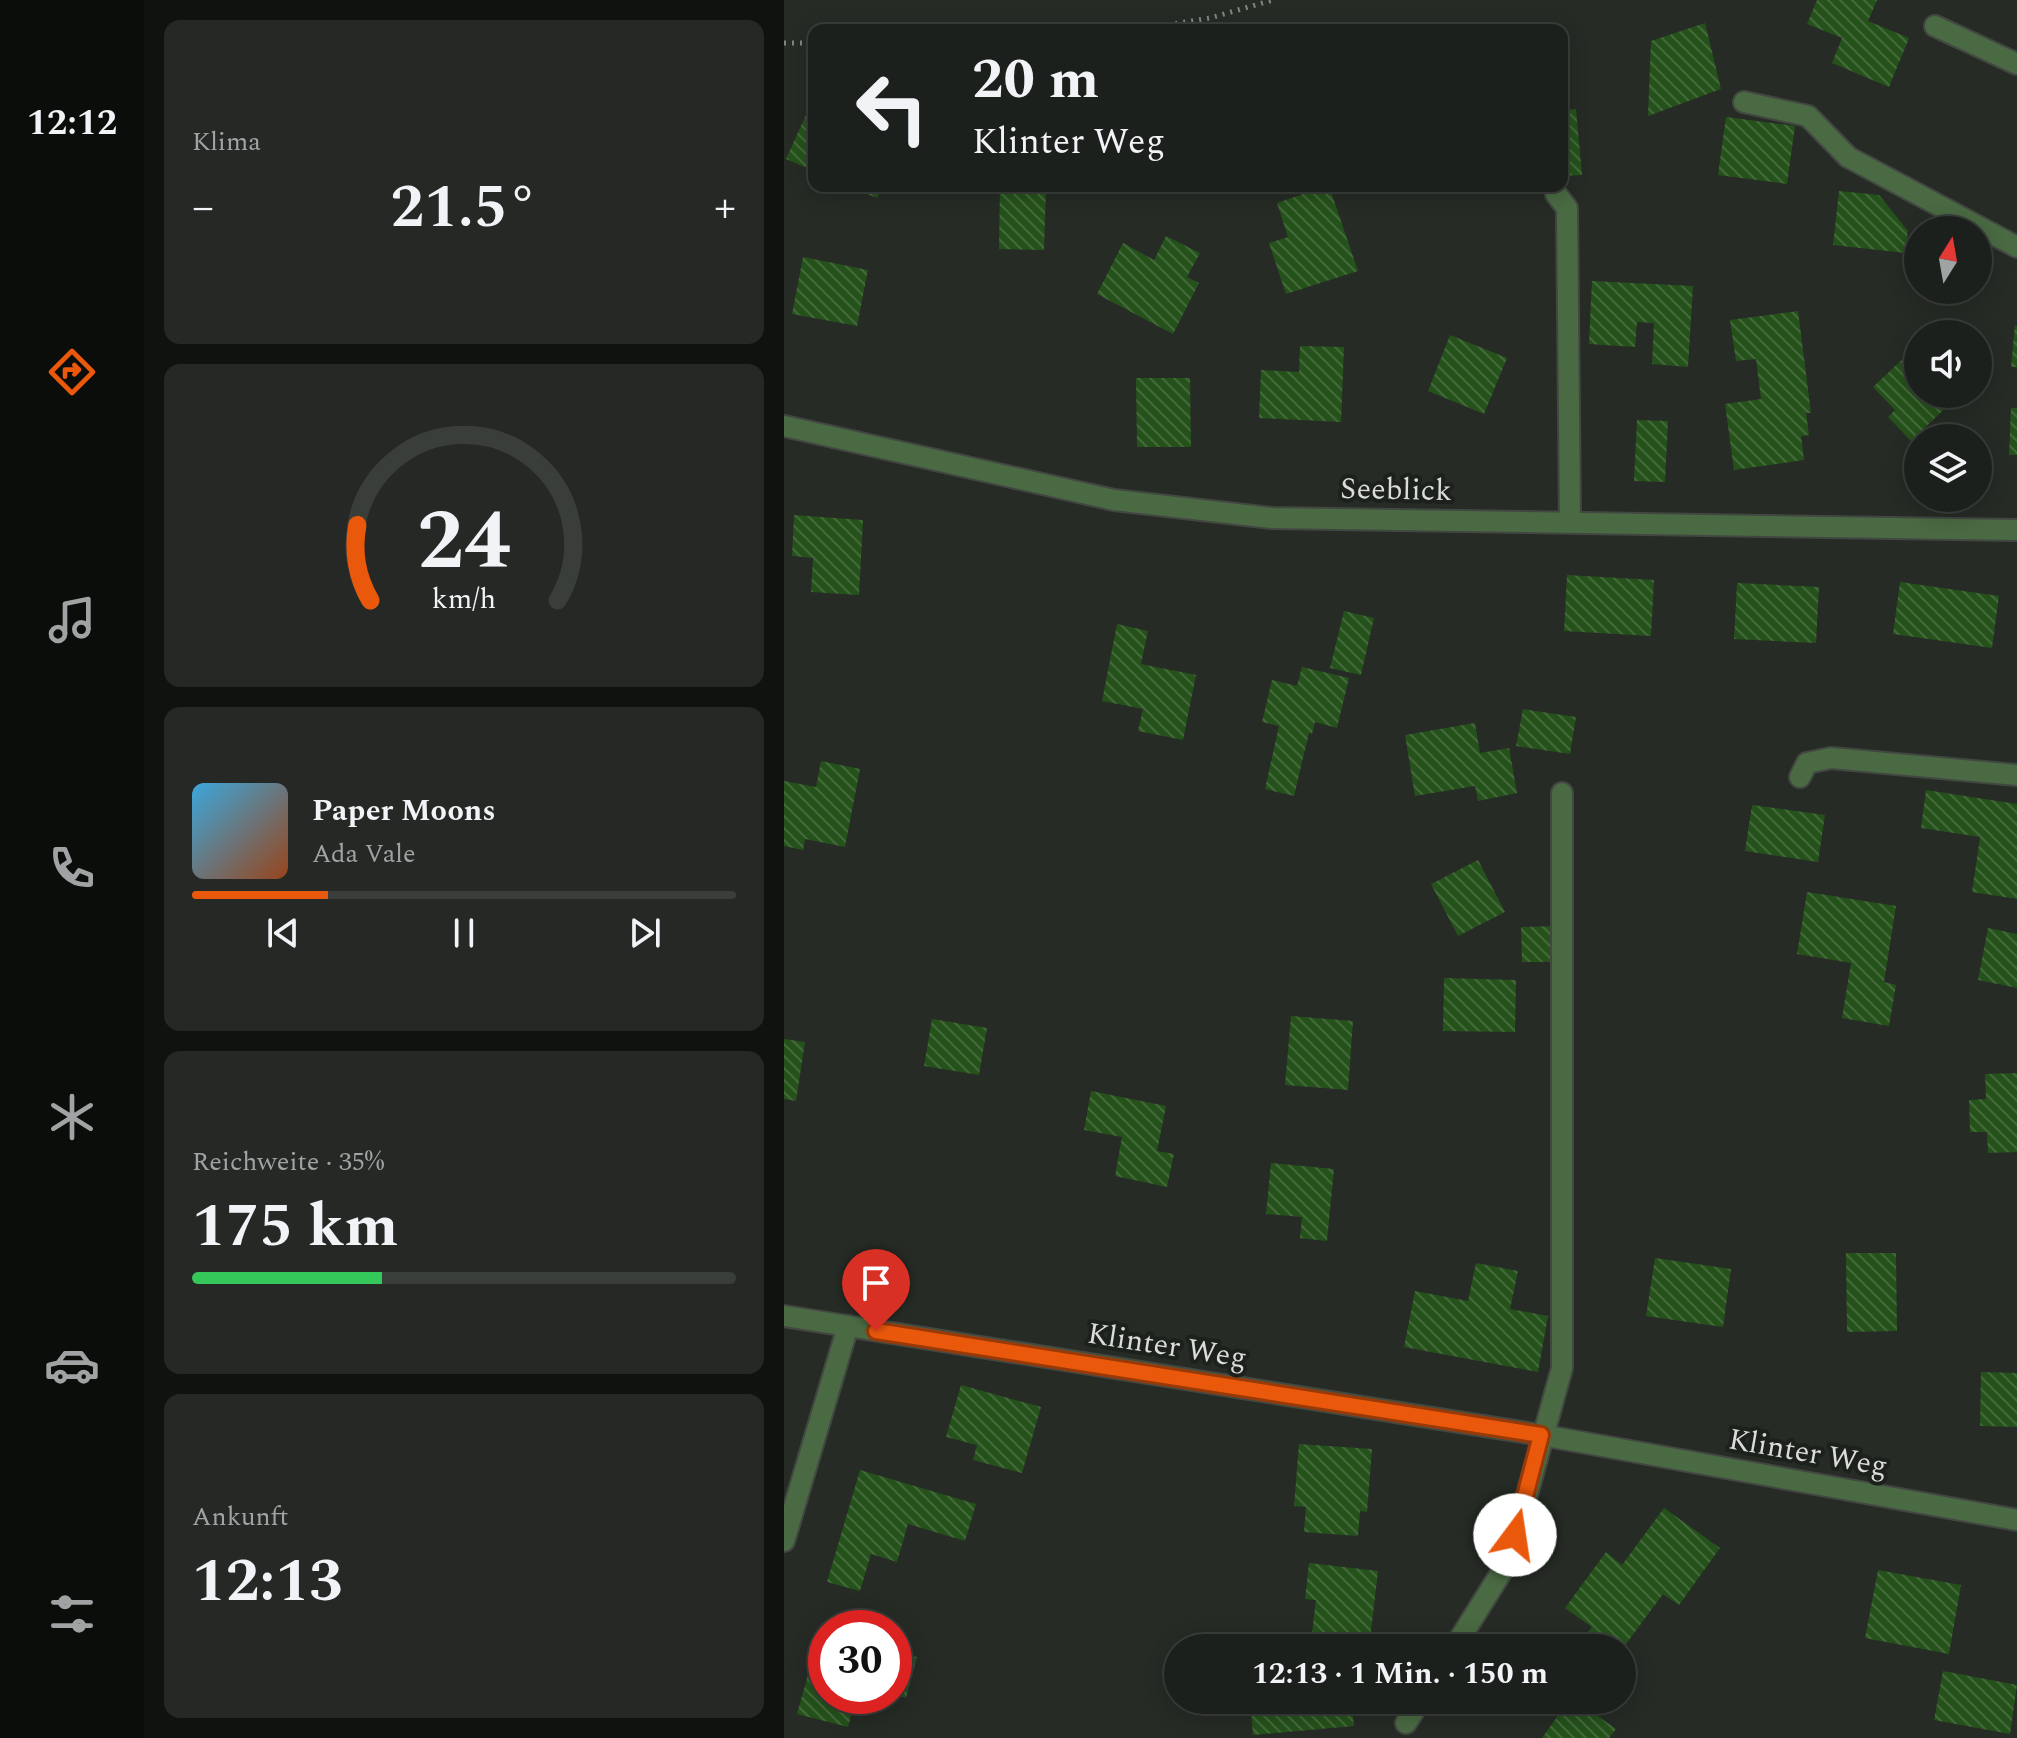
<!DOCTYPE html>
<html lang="de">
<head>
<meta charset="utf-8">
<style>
	body { margin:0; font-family:Spectral,serif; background:#252825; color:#f1f3f6; height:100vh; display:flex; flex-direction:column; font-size:30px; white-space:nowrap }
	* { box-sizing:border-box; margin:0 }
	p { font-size:26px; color:#a0a3a3 }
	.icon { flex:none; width:44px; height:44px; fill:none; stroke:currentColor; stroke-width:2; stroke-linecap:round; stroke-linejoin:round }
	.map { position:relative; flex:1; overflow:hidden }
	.sheet { display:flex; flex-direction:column; gap:20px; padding:20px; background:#0f120f; width:640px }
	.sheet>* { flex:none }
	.top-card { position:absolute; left:24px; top:24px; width:760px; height:168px; border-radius:16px; box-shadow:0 4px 20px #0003,0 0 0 2px #3a3e3b; background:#1c201c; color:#f1f3f6; overflow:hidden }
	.needle { width:52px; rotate:11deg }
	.buttons { position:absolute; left:1120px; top:216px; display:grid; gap:16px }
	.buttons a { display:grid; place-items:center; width:88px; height:88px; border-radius:50%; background:#1c201c; box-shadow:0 4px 20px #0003,0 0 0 2px #3a3e3b; font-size:40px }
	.speed { position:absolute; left:24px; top:1610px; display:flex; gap:16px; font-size:40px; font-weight:700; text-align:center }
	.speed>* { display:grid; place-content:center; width:104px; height:104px; border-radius:50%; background:#1c201c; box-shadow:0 4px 20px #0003,0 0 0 2px #3a3e3b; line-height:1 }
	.speed .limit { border:12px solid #d22; background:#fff; color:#111 }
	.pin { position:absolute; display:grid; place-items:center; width:68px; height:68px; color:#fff; margin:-82px -34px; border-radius:50% 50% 50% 0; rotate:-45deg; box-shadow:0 0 8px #0007 }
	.pin .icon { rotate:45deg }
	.me { position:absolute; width:88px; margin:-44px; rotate:14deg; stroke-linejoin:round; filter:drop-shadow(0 0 6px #0008) }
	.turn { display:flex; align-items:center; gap:28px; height:168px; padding:0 32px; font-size:36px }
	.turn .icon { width:104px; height:104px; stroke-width:2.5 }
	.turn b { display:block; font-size:56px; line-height:68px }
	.big { font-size:60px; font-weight:700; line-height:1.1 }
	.sheet .tile { flex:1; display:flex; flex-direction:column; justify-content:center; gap:12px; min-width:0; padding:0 28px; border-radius:16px; background:#252825 }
	.sheet .dial { align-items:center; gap:0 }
	.dial svg { height:208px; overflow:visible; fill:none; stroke:#3a3e3b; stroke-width:7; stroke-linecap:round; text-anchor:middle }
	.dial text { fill:#f1f3f6; stroke:none }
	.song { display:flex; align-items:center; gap:24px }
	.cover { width:96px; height:96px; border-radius:12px; background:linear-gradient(135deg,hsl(200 70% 55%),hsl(20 70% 35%)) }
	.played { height:8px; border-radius:4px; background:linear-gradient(90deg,#ea580c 25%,#3a3e3b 25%) }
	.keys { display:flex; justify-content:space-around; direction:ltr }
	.heat { display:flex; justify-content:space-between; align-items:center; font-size:44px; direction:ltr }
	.charge { height:12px; border-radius:6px; background:linear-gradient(90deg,#34c759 35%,#3a3e3b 0) }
	.trip { position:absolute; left:380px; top:1634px; width:472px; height:80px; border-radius:40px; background:#1c201c; box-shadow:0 4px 20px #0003,0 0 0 2px #3a3e3b; font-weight:700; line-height:80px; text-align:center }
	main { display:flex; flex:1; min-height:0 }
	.tab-bar { display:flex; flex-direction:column; width:144px; justify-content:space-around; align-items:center; background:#0b0d0b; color:#a0a3a3 }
	.tab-bar .icon { width:56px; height:56px }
	.tab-bar .on { color:#ea580c }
	.tab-bar b { font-size:36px; color:#f1f3f6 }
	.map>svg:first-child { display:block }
	.building { fill:url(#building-back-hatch) }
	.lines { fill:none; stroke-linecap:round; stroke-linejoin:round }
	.service-casing { stroke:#434742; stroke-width:24 }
	.minor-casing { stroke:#434742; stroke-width:24 }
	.tertiary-casing { stroke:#434742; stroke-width:24 }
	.path { stroke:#828681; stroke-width:5; stroke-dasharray:2 6; stroke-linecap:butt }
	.service { stroke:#496a43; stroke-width:20 }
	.minor { stroke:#496a43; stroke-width:20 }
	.tertiary { stroke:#496a43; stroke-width:20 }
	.route-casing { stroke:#983908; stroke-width:20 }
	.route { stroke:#ea580c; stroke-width:14 }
	.labels { text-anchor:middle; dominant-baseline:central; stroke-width:8; stroke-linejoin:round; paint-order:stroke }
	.street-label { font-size:30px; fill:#d9dcd8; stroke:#1c211c }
</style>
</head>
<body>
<main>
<nav class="tab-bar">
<b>12:12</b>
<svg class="icon on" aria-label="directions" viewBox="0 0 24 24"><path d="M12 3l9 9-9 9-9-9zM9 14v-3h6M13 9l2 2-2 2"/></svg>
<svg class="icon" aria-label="music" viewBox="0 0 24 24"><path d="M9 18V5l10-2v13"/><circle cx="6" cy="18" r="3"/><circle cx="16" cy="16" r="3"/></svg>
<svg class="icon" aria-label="phone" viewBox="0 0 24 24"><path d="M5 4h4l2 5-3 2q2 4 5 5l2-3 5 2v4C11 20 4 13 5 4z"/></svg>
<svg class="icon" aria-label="climate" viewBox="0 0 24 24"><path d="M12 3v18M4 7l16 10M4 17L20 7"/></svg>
<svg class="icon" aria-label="car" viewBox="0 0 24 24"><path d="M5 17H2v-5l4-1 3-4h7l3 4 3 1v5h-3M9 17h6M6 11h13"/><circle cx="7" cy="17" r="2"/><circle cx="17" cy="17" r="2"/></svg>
<svg class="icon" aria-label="filters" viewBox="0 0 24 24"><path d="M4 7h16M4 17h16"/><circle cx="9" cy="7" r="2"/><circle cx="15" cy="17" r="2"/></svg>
</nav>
<section class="sheet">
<div class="tile"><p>Klima</p>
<div class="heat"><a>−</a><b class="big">21.5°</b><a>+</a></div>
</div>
<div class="tile dial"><svg viewBox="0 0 100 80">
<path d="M14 69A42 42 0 1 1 86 69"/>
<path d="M14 69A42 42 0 0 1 9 40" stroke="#ea580c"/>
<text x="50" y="56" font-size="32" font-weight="700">24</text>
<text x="50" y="72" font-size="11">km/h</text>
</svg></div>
<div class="tile">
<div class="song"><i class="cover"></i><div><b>Paper Moons</b><p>Ada Vale</p></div></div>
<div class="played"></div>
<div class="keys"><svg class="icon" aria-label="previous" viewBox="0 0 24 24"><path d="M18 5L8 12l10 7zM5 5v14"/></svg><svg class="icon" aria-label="pause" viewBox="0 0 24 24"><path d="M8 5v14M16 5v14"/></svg><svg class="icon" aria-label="next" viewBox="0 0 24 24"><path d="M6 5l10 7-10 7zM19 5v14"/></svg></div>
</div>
<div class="tile"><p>Reichweite · 35%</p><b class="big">175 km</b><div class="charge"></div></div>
<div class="tile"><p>Ankunft</p><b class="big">12:13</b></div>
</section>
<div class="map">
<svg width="1233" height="1738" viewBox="0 0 1233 1738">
	<defs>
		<pattern id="building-back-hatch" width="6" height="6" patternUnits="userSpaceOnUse" patternTransform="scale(2)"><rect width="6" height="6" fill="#25521b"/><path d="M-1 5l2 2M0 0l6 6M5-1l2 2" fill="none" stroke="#446a3b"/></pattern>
	</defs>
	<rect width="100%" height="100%" fill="#262b25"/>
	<path class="building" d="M1033 0H1093L1084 21 1125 38 1105 87 1048 63 1058 38 1023 24Z
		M921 23 937 89 864 116 867 41Z
		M26 106 30 108V171L2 159Z
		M792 109 798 175 778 176V110Z
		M942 117 1011 126 1003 184 934 175Z
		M64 186H98L93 198Z
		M216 186H262L260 250 215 249Z
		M542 186H545L574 271 502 294 485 243 504 237 493 203Z
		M1055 191 1095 195 1124 231 1121 253 1049 245Z
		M382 236 416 253 403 277 415 283 389 334 313 294 339 243 370 260Z
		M19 257 84 270 73 326 8 314Z
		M808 281 909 286 904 367 868 364 870 323 853 322 851 347 805 344Z
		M1014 311 1027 413H1022L1025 435 1017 436 1020 460 950 470 941 404 977 399 972 359 952 361 946 320Z
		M1231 325 1233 326V367H1227Z
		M666 335 723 358 700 414 644 391Z
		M516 346 560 347 557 422 475 418 477 370 515 372Z
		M1125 353 1134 362V394H1164L1170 400 1127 441 1104 417 1111 410 1089 387Z
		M352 378H406L407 447H353Z
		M1227 408H1233V455H1225Z
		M853 420 884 421 881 482 850 481Z
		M10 515 79 520 75 595 27 592 29 558 8 556Z
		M783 575 870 580 867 636 780 631Z
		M1116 582 1215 596 1208 648 1109 634Z
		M953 583 1035 587 1032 643 950 639Z
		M560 611 590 618 577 675 546 668Z
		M333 624 364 631 357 664 412 675 399 740 354 731 359 709 318 701Z
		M518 667 565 678 553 728 531 722 528 734 525 733 510 796 481 789 495 726 478 722 488 680 513 686Z
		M739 709 792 717 786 754 732 746Z
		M691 723 696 753 725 748 733 793 694 801 691 786 631 796 621 735Z
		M37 761 76 769 61 847 21 839 19 850 0 846V781L32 787Z
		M1142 790 1233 804V899L1188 892 1196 837 1137 828Z
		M968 805 1041 815 1034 862 961 851Z
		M694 860 721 912 674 936 647 884Z
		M1023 892 1112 906 1100 982 1112 985 1105 1026 1058 1018 1067 963 1013 954Z
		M770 926 771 962H738L737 927Z
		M1204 928 1233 934V988L1194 980Z
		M660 978 732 980 731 1032 659 1031Z
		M507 1016 569 1021 564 1090 501 1085Z
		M148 1019 203 1028 195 1075 140 1066Z
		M0 1039 21 1042 12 1101 0 1099Z
		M1233 1073V1152L1204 1153 1203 1132H1186L1185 1100 1202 1099 1201 1074Z
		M307 1091 382 1106 373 1151 390 1154 383 1187 331 1176 338 1137 300 1130Z
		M487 1163 550 1169 543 1241 516 1238 518 1217 482 1214Z
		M1062 1253H1112L1113 1331 1063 1332Z
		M871 1258 947 1269 939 1327 862 1316Z
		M692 1263 734 1271 726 1309 764 1316 754 1372 620 1347 631 1291 684 1301Z
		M1197 1372 1233 1373V1427L1196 1426Z
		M177 1385 257 1407 238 1473 189 1460 193 1445 162 1437Z
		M515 1444 588 1449 583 1512 576 1511 574 1536 520 1532 522 1507 510 1506Z
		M76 1470 192 1504 181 1541 124 1524 113 1562 87 1554 76 1591 43 1582Z
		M880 1508 936 1548 895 1605 879 1594 839 1648H793L808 1627 781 1608 822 1552 838 1565Z
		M525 1563 594 1571 585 1648 527 1641 532 1600 521 1599Z
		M1094 1570 1177 1585 1165 1654 1081 1638Z
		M36 1631 42 1632V1696H72L64 1727 13 1714Z
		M110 1651 133 1657 122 1698 110 1694Z
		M1159 1671 1233 1685 1226 1734 1150 1720Z
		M466 1700H567L570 1726 469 1735Z
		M785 1700H815L807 1711 832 1729 825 1738H758Z"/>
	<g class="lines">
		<g class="service-casing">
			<path id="service" d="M1151 26 1233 64
				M960 102 1024 116 1064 157 1233 247
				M772 194 783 208 786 522
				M1016 777 1023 763 1047 758 1233 775"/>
		</g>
		<g class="minor-casing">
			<path id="minor" d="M0 426 330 500 488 518 1233 530
				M0 1541 64 1326
				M670 1648 725 1560 778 1368V793
				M622 1723 637 1700"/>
		</g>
		<g class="tertiary-casing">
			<path id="tertiary" d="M0 1316 757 1435 1233 1520"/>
		</g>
		<path class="path" d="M352 30 426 18 489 0
			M0 43H30"/>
		<use href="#service" class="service"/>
		<use href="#minor" class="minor"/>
		<use href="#tertiary" class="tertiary"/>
	</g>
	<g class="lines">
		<g class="route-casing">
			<path id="route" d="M92 1331 757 1435 731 1535"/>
		</g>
		<use href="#route" class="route"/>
	</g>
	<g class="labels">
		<g class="street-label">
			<text transform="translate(612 490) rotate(1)">Seeblick</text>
			<text transform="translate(383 1346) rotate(9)">Klinter Weg</text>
			<text transform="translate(1024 1453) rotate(10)">Klinter Weg</text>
		</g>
	</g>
</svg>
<div class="buttons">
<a><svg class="needle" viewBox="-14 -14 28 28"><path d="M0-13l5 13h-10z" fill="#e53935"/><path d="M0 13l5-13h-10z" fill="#a0a3a3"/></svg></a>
<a><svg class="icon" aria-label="sound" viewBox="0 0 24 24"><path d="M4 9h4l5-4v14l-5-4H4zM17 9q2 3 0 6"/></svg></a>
<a><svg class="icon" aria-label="layers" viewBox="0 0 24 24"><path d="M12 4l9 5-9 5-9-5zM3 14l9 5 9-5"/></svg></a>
</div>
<div class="speed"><div class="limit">30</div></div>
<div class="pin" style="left:92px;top:1331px;background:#d93025"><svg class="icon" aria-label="arrive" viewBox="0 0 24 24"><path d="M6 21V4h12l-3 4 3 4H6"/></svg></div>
<svg class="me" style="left:731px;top:1535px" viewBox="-20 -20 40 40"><circle r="19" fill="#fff"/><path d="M0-13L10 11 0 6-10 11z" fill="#ea580c"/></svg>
<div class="trip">12:13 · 1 Min. · 150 m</div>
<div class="top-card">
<div class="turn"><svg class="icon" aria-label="left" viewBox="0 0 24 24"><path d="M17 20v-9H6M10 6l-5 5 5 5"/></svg><div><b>20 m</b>Klinter Weg</div></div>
</div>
</div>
</main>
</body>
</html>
